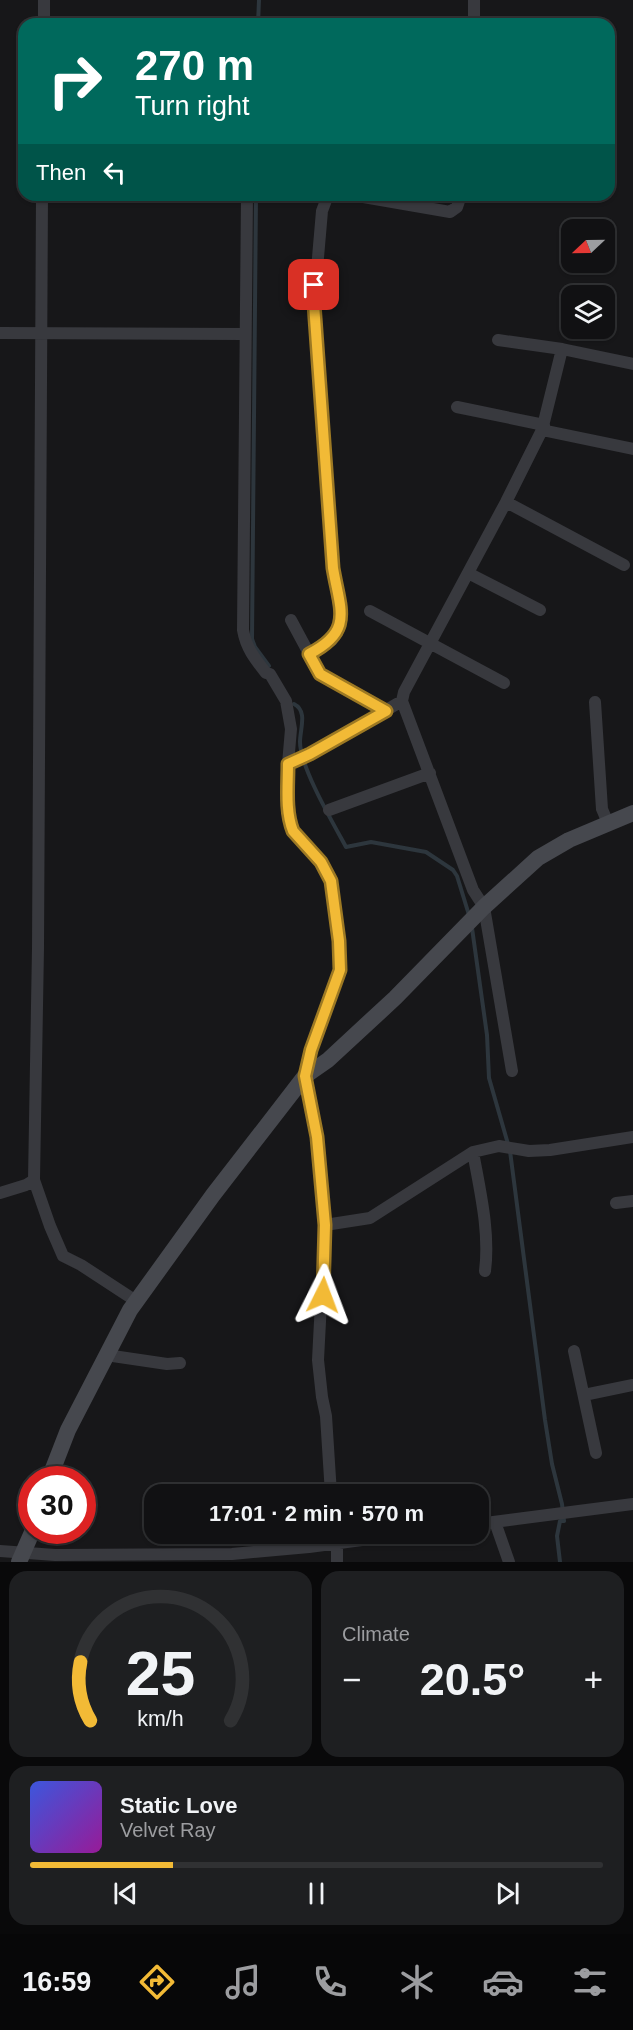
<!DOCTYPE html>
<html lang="en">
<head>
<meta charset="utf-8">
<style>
	body { margin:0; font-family:Helvetica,sans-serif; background:#1e1f21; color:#f1f3f6; height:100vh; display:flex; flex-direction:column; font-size:22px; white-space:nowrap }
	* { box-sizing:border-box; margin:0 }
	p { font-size:20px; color:#9c9da0 }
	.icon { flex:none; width:33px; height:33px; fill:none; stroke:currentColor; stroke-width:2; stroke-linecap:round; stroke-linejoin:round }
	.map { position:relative; height:1562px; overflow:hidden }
	.side { display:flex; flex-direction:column; gap:9px; padding:9px; background:#09090a; flex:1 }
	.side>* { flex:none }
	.top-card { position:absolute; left:18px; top:18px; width:597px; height:183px; border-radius:18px; box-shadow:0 2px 4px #0004,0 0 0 2px #303133; background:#00695c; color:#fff; overflow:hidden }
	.needle { width:39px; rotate:248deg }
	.controls { position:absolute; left:561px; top:219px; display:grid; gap:12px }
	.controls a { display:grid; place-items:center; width:54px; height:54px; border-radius:12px; background:#111113; box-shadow:0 2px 4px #0004,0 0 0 2px #303133; font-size:30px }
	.speed { position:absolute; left:18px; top:1466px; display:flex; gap:12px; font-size:30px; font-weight:700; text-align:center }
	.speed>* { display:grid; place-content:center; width:78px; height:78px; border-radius:50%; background:#111113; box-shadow:0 2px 4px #0004,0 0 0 2px #303133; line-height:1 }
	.speed .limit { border:9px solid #d22; background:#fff; color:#111 }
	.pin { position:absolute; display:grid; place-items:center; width:51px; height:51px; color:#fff; margin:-26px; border-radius:12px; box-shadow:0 3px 9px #0006 }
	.me { position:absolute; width:66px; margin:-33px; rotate:3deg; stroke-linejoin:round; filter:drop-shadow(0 0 4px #0008) }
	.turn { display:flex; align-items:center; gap:21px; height:126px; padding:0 18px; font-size:27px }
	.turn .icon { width:78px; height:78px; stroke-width:2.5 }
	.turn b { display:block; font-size:42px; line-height:51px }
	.then { display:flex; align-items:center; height:57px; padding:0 18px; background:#0003; gap:12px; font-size:22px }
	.big { font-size:45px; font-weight:700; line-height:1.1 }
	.side .card { flex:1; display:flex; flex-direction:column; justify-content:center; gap:9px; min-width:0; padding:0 21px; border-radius:18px; background:#1e1f21 }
	.side .dial { align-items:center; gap:0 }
	.dial svg { height:156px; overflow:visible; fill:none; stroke:#303133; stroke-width:7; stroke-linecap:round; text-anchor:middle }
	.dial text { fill:#f1f3f6; stroke:none }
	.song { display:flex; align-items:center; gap:18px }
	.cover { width:72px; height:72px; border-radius:9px; background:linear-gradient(135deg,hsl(230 70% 55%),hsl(300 70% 35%)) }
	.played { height:6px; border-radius:3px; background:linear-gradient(90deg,#f2ba36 25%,#303133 25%) }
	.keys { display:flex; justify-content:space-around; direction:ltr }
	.heat { display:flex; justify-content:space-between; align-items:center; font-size:33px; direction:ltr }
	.side .tiles { flex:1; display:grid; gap:9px; grid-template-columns:1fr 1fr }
	.card:last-child { grid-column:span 2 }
	.trip { position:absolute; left:144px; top:1484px; width:345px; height:60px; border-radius:18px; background:#111113; box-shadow:0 2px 4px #0004,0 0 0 2px #303133; font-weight:700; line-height:60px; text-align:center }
	.menu { display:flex; height:96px; justify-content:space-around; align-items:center; background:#070708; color:#9c9da0 }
	.menu .icon { width:42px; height:42px }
	.menu .current { color:#f2ba36 }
	.menu b { font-size:27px; color:#f1f3f6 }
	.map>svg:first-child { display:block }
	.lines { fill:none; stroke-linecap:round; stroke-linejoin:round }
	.stream { stroke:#2d363d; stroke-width:4 }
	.street { stroke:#38393e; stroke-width:12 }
	.secondary { stroke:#46484e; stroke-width:16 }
	.route-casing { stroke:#9d7923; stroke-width:15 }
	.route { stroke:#f2ba36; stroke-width:10 }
</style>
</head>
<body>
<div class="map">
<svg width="633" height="1562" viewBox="0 0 633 1562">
	<rect width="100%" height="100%" fill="#171719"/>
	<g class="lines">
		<path class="stream" d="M258 24 259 0
			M256 195 252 639 255 647 269 666
			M294 704C308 711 300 729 300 742 300 767 333 823 346 847L371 842 426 852 453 870 457 876 469 915
			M472 928 487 1035 489 1078 508 1144
			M510 1151 545 1420 552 1464 562 1504 564 1521H560L557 1536 560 1562"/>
		<path class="street" d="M44 24V0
			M474 24V0
			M42 195 38 948 34 1180 50 1226 63 1256 81 1265 136 1301
			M247 195 243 630C246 648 255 659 266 673L270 674 286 701 291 729 288 764 310 754 402 701
			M352 195 450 212 457 207 461 195
			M0 333 245 334
			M498 340 562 349 542 430
			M562 349 633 364
			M457 407 544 425
			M506 502 624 565
			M468 573 540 610
			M370 611 504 683
			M291 620 320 674 386 711
			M309 654 332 640 337 633 341 619 333 568 314 304 322 211 328 195
			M595 702 602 809 608 823
			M288 764C288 786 285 811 293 831L321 862 331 881 339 941 340 970 311 1050 305 1076 317 1137 325 1225 318 1360 322 1397 326 1416 331 1494
			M329 810 430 773
			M512 1071 484 907 473 890 402 701 404 692 506 502 542 430 633 449
			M473 1152 499 1146 529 1151 550 1150 633 1137
			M0 1193 26 1185 34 1180
			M616 1203 633 1201
			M325 1225 370 1218 473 1152C480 1191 490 1232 485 1271
			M574 1351 596 1453
			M106 1355 167 1364 180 1363
			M584 1395 633 1385
			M495 1522 509 1562
			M478 1524 633 1504
			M0 1551 55 1555 232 1554 309 1547 415 1533
			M337 1562V1543"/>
		<path class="secondary" d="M49 1479 68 1430 130 1310 213 1195 305 1076 328 1060 395 998 484 907 538 858 569 840 633 813
			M19 1562 33 1530"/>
	</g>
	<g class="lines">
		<g class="route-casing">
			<path id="route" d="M314 285V304L333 568C340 610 354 631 309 654L320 674 386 711 310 754 288 764C288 786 285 811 293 831L321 862 331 881 339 941 340 970 311 1050 305 1076 317 1137 325 1225 323 1295"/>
		</g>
		<use href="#route" class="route"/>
	</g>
</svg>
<div class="controls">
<a><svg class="needle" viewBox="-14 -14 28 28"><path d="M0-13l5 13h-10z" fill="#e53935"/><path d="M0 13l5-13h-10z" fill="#9c9da0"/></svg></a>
<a><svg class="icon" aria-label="layers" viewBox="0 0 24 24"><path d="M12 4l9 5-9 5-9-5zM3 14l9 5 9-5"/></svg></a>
</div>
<div class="speed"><div class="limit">30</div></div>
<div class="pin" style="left:314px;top:285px;background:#d93025"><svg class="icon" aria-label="arrive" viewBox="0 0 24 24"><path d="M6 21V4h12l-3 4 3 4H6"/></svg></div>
<svg class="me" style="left:323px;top:1295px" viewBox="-20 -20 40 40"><path d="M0-17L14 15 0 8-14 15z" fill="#f2ba36" stroke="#fff" stroke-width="4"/></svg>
<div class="trip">17:01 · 2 min · 570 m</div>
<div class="top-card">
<div class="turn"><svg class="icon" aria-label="right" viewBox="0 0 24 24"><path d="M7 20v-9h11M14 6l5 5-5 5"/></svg><div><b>270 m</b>Turn right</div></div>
<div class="then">Then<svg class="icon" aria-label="left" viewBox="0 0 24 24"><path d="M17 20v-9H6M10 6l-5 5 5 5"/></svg></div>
</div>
</div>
<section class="side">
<div class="tiles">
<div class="card dial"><svg viewBox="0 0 100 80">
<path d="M14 69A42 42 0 1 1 86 69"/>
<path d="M14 69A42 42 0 0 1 9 39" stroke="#f2ba36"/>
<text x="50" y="56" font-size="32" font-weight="700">25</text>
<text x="50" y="72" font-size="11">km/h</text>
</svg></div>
<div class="card"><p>Climate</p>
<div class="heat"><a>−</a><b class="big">20.5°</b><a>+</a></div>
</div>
<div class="card">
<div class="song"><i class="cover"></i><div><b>Static Love</b><p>Velvet Ray</p></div></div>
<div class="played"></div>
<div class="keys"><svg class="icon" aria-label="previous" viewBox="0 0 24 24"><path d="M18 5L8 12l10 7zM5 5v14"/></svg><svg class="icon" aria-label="pause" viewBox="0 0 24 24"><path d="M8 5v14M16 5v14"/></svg><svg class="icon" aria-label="next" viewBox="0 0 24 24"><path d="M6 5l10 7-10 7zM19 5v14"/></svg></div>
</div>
</div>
</section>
<nav class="menu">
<b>16:59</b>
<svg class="icon current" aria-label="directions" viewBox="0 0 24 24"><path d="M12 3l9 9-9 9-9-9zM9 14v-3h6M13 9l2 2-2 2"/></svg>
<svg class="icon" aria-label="music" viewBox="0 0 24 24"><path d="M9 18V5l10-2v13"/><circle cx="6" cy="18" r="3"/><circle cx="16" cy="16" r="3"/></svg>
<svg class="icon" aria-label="phone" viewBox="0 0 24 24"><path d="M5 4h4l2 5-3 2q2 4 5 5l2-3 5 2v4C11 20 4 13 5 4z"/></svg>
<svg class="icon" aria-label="climate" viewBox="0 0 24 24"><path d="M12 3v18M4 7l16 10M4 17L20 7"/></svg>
<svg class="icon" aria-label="car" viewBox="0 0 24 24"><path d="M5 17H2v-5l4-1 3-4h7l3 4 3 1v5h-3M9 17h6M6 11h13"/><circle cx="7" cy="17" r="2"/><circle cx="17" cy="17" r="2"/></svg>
<svg class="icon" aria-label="filters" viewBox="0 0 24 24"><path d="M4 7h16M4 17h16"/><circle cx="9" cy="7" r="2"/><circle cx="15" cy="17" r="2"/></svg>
</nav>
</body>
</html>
